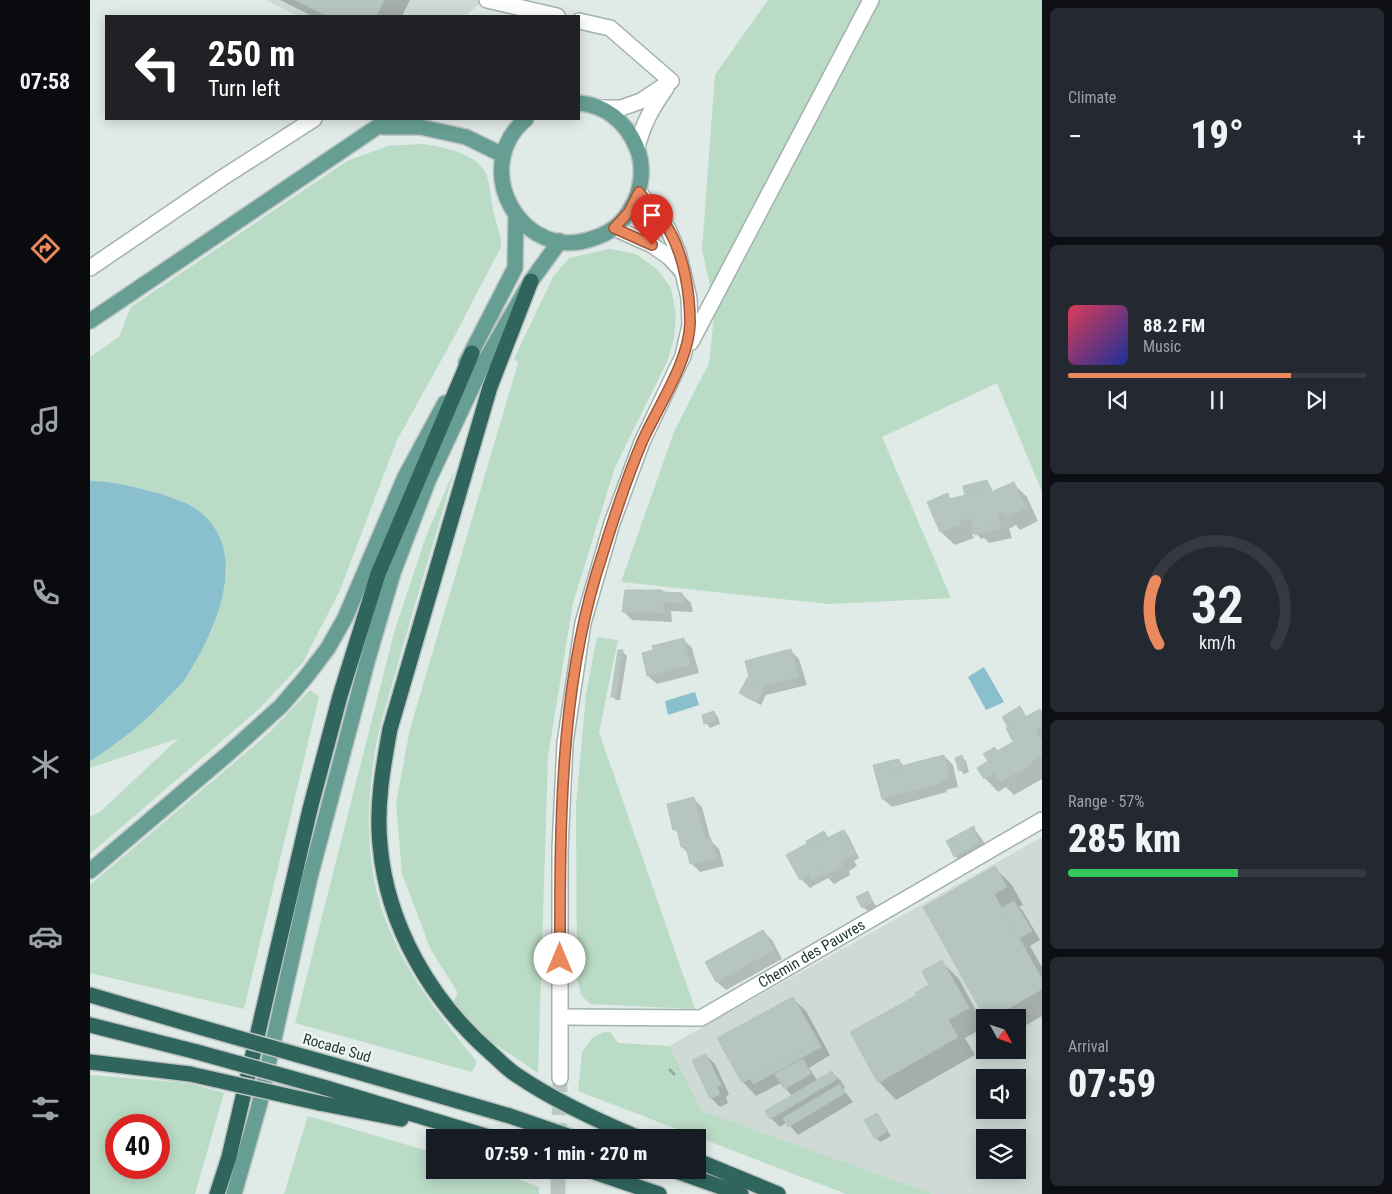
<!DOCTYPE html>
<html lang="en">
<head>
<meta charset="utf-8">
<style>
	body { margin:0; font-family:"Roboto Condensed",sans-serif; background:#242831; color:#f1f3f6; height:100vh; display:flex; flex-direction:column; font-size:19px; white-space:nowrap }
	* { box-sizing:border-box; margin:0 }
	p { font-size:16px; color:#9ea1a6 }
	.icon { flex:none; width:28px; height:28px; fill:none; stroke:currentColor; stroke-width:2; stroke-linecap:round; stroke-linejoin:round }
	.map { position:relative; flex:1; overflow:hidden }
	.details { display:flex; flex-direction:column; gap:8px; padding:8px; background:#0d0f14; width:350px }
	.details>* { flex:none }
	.guide { position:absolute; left:15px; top:15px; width:475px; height:105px; border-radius:0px; box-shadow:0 2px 12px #0003; background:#202124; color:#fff; overflow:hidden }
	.needle { width:32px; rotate:130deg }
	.tools { position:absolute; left:886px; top:1009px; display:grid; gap:10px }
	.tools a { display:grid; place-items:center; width:50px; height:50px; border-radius:0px; background:#171b24; box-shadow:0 2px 12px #0003; font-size:25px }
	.speed { position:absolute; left:15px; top:1114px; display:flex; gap:10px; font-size:25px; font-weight:700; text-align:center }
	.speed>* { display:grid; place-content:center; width:65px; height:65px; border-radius:50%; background:#171b24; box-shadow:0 2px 12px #0003; line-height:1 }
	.speed .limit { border:8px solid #d22; background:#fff; color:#111 }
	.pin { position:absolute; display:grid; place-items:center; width:42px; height:42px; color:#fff; margin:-51px -21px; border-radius:50% 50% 50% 0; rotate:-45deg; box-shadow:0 0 5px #0007 }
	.pin .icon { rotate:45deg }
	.me { position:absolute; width:55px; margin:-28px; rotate:0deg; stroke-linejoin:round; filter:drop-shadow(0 0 4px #0008) }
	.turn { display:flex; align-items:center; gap:18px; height:105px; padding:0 20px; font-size:22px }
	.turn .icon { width:65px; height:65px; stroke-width:2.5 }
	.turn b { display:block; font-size:35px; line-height:42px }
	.big { font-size:38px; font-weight:800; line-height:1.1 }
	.details .widget { flex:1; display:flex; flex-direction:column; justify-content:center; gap:8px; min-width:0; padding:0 18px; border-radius:8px; background:#242831 }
	.details .dial { align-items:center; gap:0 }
	.dial svg { height:130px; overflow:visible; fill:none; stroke:#363941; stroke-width:7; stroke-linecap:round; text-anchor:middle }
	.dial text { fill:#f1f3f6; stroke:none }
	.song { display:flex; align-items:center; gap:15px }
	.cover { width:60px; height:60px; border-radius:8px; background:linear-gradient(135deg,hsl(350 70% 55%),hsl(230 70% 35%)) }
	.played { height:5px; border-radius:2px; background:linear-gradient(90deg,#eb895e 75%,#363941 75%) }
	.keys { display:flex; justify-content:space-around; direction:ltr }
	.heat { display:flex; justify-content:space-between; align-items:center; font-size:28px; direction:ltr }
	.charge { height:8px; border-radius:4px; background:linear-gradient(90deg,#34c759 57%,#363941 0) }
	.trip { position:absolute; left:336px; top:1129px; width:280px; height:50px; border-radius:0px; background:#171b24; box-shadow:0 2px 12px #0003; font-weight:800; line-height:50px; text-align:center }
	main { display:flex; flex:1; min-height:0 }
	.tabs { display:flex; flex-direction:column; width:90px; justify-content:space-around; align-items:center; background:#090b0e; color:#9ea1a6 }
	.tabs .icon { width:35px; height:35px }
	.tabs .active { color:#eb895e }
	.tabs b { font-size:22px; color:#f1f3f6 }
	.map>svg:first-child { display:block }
	.built { fill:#cfdad6; fill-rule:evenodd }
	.green { fill:#badbc5; fill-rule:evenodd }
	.water { fill:#8abfcd }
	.shadow { fill:#0003 }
	.building { fill:#b6c5c0; stroke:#b3c4be }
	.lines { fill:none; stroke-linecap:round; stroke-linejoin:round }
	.minor-tunnel { stroke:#bac7c3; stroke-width:15; stroke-dasharray:15 8; stroke-linecap:butt }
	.minor-casing { stroke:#a3b2ad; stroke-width:18 }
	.major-casing { stroke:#bdc4c2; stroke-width:18 }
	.highway-casing { stroke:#bdc4c2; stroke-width:18 }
	.minor { stroke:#fff; stroke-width:15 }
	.major { stroke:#679e93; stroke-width:15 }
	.highway { stroke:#2f655d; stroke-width:15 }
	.highway-bridge-casing { stroke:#bdc4c2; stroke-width:18; stroke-linecap:butt }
	.highway-bridge { stroke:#2f655d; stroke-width:15 }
	.route-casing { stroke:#99593d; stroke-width:12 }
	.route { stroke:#eb895e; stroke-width:9 }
	.labels { text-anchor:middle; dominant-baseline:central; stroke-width:4; stroke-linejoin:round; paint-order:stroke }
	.street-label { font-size:15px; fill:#223a35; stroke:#f0f7f4 }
</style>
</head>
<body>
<main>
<nav class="tabs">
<b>07:58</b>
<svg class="icon active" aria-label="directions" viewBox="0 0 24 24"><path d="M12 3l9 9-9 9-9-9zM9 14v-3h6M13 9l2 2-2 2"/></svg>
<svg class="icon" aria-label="music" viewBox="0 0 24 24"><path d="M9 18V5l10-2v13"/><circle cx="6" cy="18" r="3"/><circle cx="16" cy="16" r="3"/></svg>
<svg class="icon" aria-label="phone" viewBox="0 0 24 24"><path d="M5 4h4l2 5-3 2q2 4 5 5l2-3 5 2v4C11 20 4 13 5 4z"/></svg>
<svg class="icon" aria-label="climate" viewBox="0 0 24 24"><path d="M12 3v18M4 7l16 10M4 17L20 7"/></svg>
<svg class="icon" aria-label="car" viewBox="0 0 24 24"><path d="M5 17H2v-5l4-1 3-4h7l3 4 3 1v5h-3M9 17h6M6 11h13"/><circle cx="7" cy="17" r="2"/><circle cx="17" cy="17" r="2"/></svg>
<svg class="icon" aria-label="filters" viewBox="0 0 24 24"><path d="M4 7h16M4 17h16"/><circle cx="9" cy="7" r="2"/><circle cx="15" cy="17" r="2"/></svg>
</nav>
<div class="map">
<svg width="952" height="1194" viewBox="0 0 952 1194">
	<rect width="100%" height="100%" fill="#e0eae6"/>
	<path class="built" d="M176 0H393L376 16H207Z
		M952 837V1194H843L612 1111 579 1046ZM895 1018H928V1050H895ZM895 1078H928V1110H895ZM895 1138H928V1170H895Z"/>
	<path class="green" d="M678 0H952V492L907 383 792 437 861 598 739 604 531 582 584 432 619 363 625 307 612 250 625 75Z
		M332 144C352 147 384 152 395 172 400 180 401 200 403 210 406 225 411 231 411 247L363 339 307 440 250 590 213 662 170 708 0 854V817L11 811 89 738 0 768V761L27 743 70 706 96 678 123 627 134 590 137 571 122 525 109 511 92 501 56 490 8 481H0V357L29 337 41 307 257 161 298 146Z
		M520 249 546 254 567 269 581 288 586 314 584 338 577 362 525 467 483 603 458 756 448 1073 399 1040 363 1002 368 993 341 950 312 874 306 803 320 729 428 363 424 359 463 277 479 258Z
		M365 468C347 532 327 596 309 660 301 690 290 721 285 751 276 806 275 863 294 916 314 972 350 1016 387 1062L382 1072 205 1023 305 629 335 539Z
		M507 637 528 640 509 732 605 1009 500 1004 491 995 487 978 486 806 496 694Z
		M220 690 229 697 154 1009 0 973V885L179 733Z
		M514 1032H520L528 1043 579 1046 612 1111 843 1194H756L488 1091 492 1052 502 1038Z
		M0 1075 98 1083 134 1093 105 1194H0ZM26 1125H69V1168H26Z
		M218 1116 345 1153V1170H403L449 1187V1194H194Z"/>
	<path class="water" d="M0 481C23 481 49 488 71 494 84 499 98 502 109 511 162 553 125 631 97 676 93 683 87 688 82 693 58 720 30 742 0 761Z
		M894 667 914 702 896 710 878 677Z
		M605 692 609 705 578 715 575 701Z"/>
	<path class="shadow" d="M190 0H320L312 16H222Z
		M896 481 900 485 903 493 924 484 937 497 948 521 930 530 926 525 919 529 922 538 899 543 894 538 891 539 886 533 882 534 884 538 865 545 851 532 839 503 857 495 863 500 876 497Z
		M574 594H592L601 603 603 612 581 611 582 622 542 620 534 612Z
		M593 639 602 648 609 673 567 684 558 676Z
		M529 651 533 652 537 656 530 700H526L522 696Z
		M701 651 709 659 717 685 676 695 671 705 655 697 650 693Z
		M930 708 937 718 952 713V779L924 795 916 787 908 792 895 778 899 762 908 752 925 742Z
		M624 712 628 717 630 724 620 728 616 723Z
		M854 756 863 765 868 787 856 790 857 792 802 807 793 799 809 760 814 767Z
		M872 757 876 761 879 772 874 774 870 770Z
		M603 798 612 807 621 841 629 849 634 866 610 872 601 863 599 854 592 847 590 835 584 829Z
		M884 828 896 845 869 860 865 856Z
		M754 831 758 835 769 858 764 861 767 866 759 871 760 875 744 884 738 878 720 888 711 879 719 844 734 833 739 839Z
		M905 868 922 885 933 905 929 907 933 911 950 940 940 946 952 967V1016L928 1030V1018H897Z
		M777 893 786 906 778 911 773 907Z
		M673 931 682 940 692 959 636 990 627 982 617 963Z
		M852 962 869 979 895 1027 875 1038 885 1055 806 1100 789 1082 841 985Z
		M702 998 716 1011 740 1055 719 1068 728 1081 742 1072 751 1081 755 1088 753 1089 763 1102 708 1135 697 1122 690 1127 681 1118 702 1096 691 1083 666 1096 653 1082Z
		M616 1055 625 1064 639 1094 636 1097 638 1103 630 1107 621 1098Z
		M580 1068 586 1074 584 1076 578 1070Z
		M786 1114 801 1136 790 1142 786 1138Z"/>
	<path class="building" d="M205 0H294L286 16H238Z
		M897 480 900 489 875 496 873 486Z
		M924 482 936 508 916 517 913 512 907 515 910 525 884 530 881 518 870 520 871 525 850 532 837 502 858 493 860 499 900 489 901 492Z
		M910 525 911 529 885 535 884 530Z
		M535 590H572L573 592 592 593 595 603 573 602 574 613 532 612Z
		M594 638 600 665 557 676 552 653 563 650 562 646Z
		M701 649 709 677 662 688 655 661Z
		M528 650H533L526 696 521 697Z
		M659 675 662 688 676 685 667 702 649 693Z
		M930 706 936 717 918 727 912 717Z
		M950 709 952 712V726L945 730 952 742V755L941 761 942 764 910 782 904 773 894 779 887 768 898 761 893 754 905 747 907 751 923 742 916 728Z
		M624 711 626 720 614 724 612 715Z
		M854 755 860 778 848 781 849 783 792 799 783 765 799 761 803 773 812 770 811 766Z
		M872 755 876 768 869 771 865 758Z
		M809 759 812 770 803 773 799 761Z
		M604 797 615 840 621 839 626 858 600 864 596 846 591 847 587 829 583 830 577 804Z
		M884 826 886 834 860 848 856 841Z
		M754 830 766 854 759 857 747 833Z
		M734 831 738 838 720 847 716 841Z
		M747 833 759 857 751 862 752 866 734 876 730 869 710 880 696 855 718 843 720 847Z
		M886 834 889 843 864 857 860 848Z
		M905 866 917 887 904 894 952 979V989L902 1018H895L833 907Z
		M730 869 733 874 722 880 719 875Z
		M778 891 783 902 772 908 766 897Z
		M924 901 942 931 929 938 912 908Z
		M673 930 684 950 626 982 615 962Z
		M852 960 879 1008 858 1020 868 1037 788 1083 760 1032 827 995 825 993 839 985 832 971Z
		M703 997 728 1041 652 1083 627 1038Z
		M728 1041 731 1047 664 1084 660 1078Z
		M616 1054 631 1085 627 1087 630 1094 620 1099 602 1060Z
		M713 1059 721 1074 694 1089 685 1074Z
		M742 1071 747 1079 680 1119 675 1111Z
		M750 1084 755 1093 698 1127 693 1118Z
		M787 1113 798 1131 785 1139 774 1120Z"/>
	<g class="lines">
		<path class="minor-tunnel" d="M469 1138 470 1078
			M468 1194V1170"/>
		<g class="minor-casing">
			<g id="minor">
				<path d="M397 0 467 16"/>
				<path d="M489 21 520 28 581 81"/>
				<path d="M509 108H531L551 101 581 81"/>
				<path d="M547 148C553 123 562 108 576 88"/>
				<path d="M524 228 562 245 579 257 593 272"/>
				<path d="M0 268 132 178 224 119"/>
				<path d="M601 342 781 0"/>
				<path id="s1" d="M471 1017 611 1018 952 820"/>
				<path d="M470 1078V849L475 743 493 623 522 523 552 442 593 356 600 325 599 298 588 252 578 229 549 192"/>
			</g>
		</g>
		<g class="major-casing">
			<path id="major" d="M436 119C378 168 432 265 504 238 520 233 533 223 541 208 552 190 555 166 546 146 536 122 515 105 489 103
				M293 127H330L376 137 413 155
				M0 321 287 127 306 119
				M376 363 425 268 426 216
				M0 871 139 753 191 706 216 677 238 648 255 618 315 477 355 403
				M144 1194 169 1106 220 877 277 662 303 573 338 481 392 366 441 281 470 241"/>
		</g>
		<g class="highway-casing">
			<path id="highway" d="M441 281 400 387 300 729C293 767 286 806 290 845 297 926 341 1001 402 1054 410 1061 418 1070 428 1076 465 1101 508 1121 549 1138
				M0 995 113 1028
				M0 1025 107 1052
				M0 1062 100 1074
				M240 1064 420 1116 484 1138
				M233 1087 402 1138
				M229 1103 311 1119
				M608 1161 688 1194
				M498 1170 569 1194
				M583 1170 651 1194
				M127 1194 139 1157 220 809 250 696 288 574 382 353"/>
		</g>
		<use href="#minor" class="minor"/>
		<use href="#major" class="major"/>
		<use href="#highway" class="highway"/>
		<g class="highway-bridge-casing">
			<path id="highway-bridge" d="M113 1028 240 1064
				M107 1052 233 1087
				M100 1074 229 1103"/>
		</g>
		<use href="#highway-bridge" class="highway-bridge"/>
	</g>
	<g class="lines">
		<g class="route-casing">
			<path id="route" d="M470 959C470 831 469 699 506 575 520 530 534 485 552 442 568 406 599 362 600 323 600 293 594 256 579 230 571 216 558 204 549 192L539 212 524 228 562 245"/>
		</g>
		<use href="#route" class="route"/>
	</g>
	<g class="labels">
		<g class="street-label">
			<text stroke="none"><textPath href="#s1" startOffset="268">Chemin des Pauvres</textPath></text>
			<text transform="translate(247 1048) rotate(16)">Rocade Sud</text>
		</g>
	</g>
</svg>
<div class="tools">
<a><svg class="needle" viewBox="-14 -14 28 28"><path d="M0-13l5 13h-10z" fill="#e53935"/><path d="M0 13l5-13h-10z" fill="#9ea1a6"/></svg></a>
<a><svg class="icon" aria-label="sound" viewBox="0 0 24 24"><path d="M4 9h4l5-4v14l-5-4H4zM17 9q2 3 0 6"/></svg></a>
<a><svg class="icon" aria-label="layers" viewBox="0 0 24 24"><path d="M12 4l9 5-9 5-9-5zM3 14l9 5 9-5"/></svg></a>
</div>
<div class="speed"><div class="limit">40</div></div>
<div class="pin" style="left:562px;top:245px;background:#d93025"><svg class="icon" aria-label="arrive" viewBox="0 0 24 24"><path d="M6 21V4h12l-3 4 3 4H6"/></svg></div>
<svg class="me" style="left:470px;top:959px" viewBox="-20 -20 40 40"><circle r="19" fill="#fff"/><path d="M0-13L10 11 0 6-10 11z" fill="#eb895e"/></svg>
<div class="trip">07:59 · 1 min · 270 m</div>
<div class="guide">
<div class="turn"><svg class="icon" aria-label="left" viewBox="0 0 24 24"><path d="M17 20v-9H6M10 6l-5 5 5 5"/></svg><div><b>250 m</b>Turn left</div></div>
</div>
</div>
<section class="details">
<div class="widget"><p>Climate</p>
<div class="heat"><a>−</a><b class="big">19°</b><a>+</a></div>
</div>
<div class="widget">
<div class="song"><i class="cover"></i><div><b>88.2 FM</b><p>Music</p></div></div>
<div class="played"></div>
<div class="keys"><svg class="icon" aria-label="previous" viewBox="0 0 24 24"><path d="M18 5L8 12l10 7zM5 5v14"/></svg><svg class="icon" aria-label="pause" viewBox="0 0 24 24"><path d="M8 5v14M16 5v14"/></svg><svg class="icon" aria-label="next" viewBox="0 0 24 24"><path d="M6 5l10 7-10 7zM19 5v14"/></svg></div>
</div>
<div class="widget dial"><svg viewBox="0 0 100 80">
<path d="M14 69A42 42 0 1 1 86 69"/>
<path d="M14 69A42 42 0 0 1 12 30" stroke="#eb895e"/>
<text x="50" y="56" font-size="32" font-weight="700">32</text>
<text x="50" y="72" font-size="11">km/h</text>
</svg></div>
<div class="widget"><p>Range · 57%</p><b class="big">285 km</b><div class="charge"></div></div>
<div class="widget"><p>Arrival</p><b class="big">07:59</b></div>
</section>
</main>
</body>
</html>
